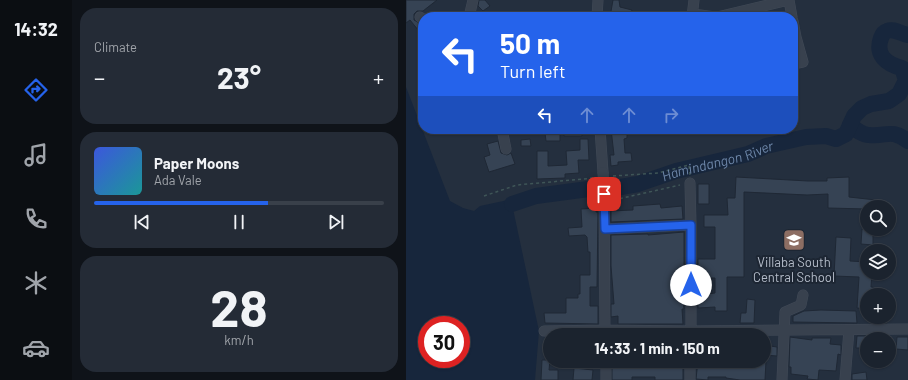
<!DOCTYPE html>
<html lang="en">
<head>
<meta charset="utf-8">
<style>
	body { margin:0; font-family:Barlow,sans-serif; background:#242b36; color:#f1f3f6; height:100vh; display:flex; flex-direction:column; font-size:15px; white-space:nowrap }
	* { box-sizing:border-box; margin:0 }
	p { font-size:13px; color:#a0a4aa }
	.icon { flex:none; width:22px; height:22px; fill:none; stroke:currentColor; stroke-width:2; stroke-linecap:round; stroke-linejoin:round }
	.map { position:relative; flex:1; overflow:hidden }
	.drawer { display:flex; flex-direction:column; gap:8px; padding:8px; background:#0f1319; width:334px }
	.drawer>* { flex:none }
	.guide { position:absolute; left:12px; top:12px; width:380px; height:122px; border-radius:16px; box-shadow:0 1px 3px #0004,0 0 0 1px #39404a; background:#2563eb; color:#fff; overflow:hidden }
	.controls { position:absolute; left:454px; top:200px; display:grid; gap:8px }
	.controls a { display:grid; place-items:center; width:36px; height:36px; border-radius:50%; background:#1b232e; box-shadow:0 1px 3px #0004,0 0 0 1px #39404a; font-size:20px }
	.speed { position:absolute; left:12px; top:316px; display:flex; gap:8px; font-size:20px; font-weight:700; text-align:center }
	.speed>* { display:grid; place-content:center; width:52px; height:52px; border-radius:50%; background:#1b232e; box-shadow:0 1px 3px #0004,0 0 0 1px #39404a; line-height:1 }
	.speed .limit { border:6px solid #d22; background:#fff; color:#111 }
	.pin { position:absolute; display:grid; place-items:center; width:34px; height:34px; color:#fff; margin:-17px; border-radius:8px; box-shadow:0 2px 6px #0006 }
	.me { position:absolute; width:44px; margin:-22px; rotate:0deg; stroke-linejoin:round; filter:drop-shadow(0 0 3px #0008) }
	.turn { display:flex; align-items:center; gap:14px; height:84px; padding:0 16px; font-size:18px }
	.turn .icon { width:52px; height:52px; stroke-width:2.5 }
	.turn b { display:block; font-size:28px; line-height:34px }
	.lanes { display:flex; align-items:center; height:38px; padding:0 16px; background:#0003; justify-content:center; gap:20px; direction:ltr }
	.lanes .off { opacity:.35 }
	.big { font-size:30px; font-weight:700; line-height:1.1 }
	.drawer .widget { flex:1; display:flex; flex-direction:column; justify-content:center; gap:6px; min-width:0; padding:0 14px; border-radius:16px; background:#242b36 }
	.drawer .dial { align-items:center; gap:0 }
	.dial b { font-size:52px; line-height:1 }
	.song { display:flex; align-items:center; gap:12px }
	.cover { width:48px; height:48px; border-radius:6px; background:linear-gradient(135deg,hsl(230 70% 55%),hsl(180 70% 35%)) }
	.played { height:4px; border-radius:2px; background:linear-gradient(90deg,#2563eb 60%,#39404a 60%) }
	.keys { display:flex; justify-content:space-around; direction:ltr }
	.heat { display:flex; justify-content:space-between; align-items:center; font-size:22px; direction:ltr }
	.trip { position:absolute; left:137px; top:328px; width:228px; height:40px; border-radius:20px; background:#1b232e; box-shadow:0 1px 3px #0004,0 0 0 1px #39404a; font-weight:700; line-height:40px; text-align:center }
	main { display:flex; flex:1; min-height:0 }
	.tabs { display:flex; flex-direction:column; width:72px; justify-content:space-around; align-items:center; background:#0b0e12; color:#a0a4aa }
	.tabs .icon { width:28px; height:28px }
	.tabs .on { color:#2563eb }
	.tabs b { font-size:18px; color:#f1f3f6 }
	.map>svg:first-child { display:block }
	.water { fill:#17263c; fill-rule:evenodd }
	.lines { fill:none; stroke-linecap:round; stroke-linejoin:round }
	.river { stroke:#17263c; stroke-width:16 }
	.building { fill:#364354; stroke:#1f2835 }
	.minor-casing { stroke:#414a57; stroke-width:11 }
	.path { stroke:#3f5557; stroke-width:1.5; stroke-dasharray:3 3; stroke-linecap:butt }
	.minor { stroke:#38414e; stroke-width:10 }
	.minor-bridge-casing { stroke:#414a57; stroke-width:11; stroke-linecap:butt }
	.minor-bridge { stroke:#38414e; stroke-width:10 }
	.route-casing { stroke:#184099; stroke-width:10 }
	.route { stroke:#2563eb; stroke-width:7 }
	.labels { text-anchor:middle; dominant-baseline:central; stroke-width:4; stroke-linejoin:round; paint-order:stroke }
	.poi-label { font-size:13px; fill:#b4bcc9; stroke:#1d2633 }
	.water-label { font-size:14px; font-style:italic; fill:#6d86a8; stroke:#1d2633 }
</style>
</head>
<body>
<main>
<nav class="tabs">
<b>14:32</b>
<svg class="icon on" aria-label="directions" viewBox="0 0 24 24"><path d="M12 3l9 9-9 9-9-9zM9 14v-3h6M13 9l2 2-2 2"/></svg>
<svg class="icon" aria-label="music" viewBox="0 0 24 24"><path d="M9 18V5l10-2v13"/><circle cx="6" cy="18" r="3"/><circle cx="16" cy="16" r="3"/></svg>
<svg class="icon" aria-label="phone" viewBox="0 0 24 24"><path d="M5 4h4l2 5-3 2q2 4 5 5l2-3 5 2v4C11 20 4 13 5 4z"/></svg>
<svg class="icon" aria-label="climate" viewBox="0 0 24 24"><path d="M12 3v18M4 7l16 10M4 17L20 7"/></svg>
<svg class="icon" aria-label="car" viewBox="0 0 24 24"><path d="M5 17H2v-5l4-1 3-4h7l3 4 3 1v5h-3M9 17h6M6 11h13"/><circle cx="7" cy="17" r="2"/><circle cx="17" cy="17" r="2"/></svg>
</nav>
<section class="drawer">
<div class="widget"><p>Climate</p>
<div class="heat"><a>−</a><b class="big">23°</b><a>+</a></div>
</div>
<div class="widget">
<div class="song"><i class="cover"></i><div><b>Paper Moons</b><p>Ada Vale</p></div></div>
<div class="played"></div>
<div class="keys"><svg class="icon" aria-label="previous" viewBox="0 0 24 24"><path d="M18 5L8 12l10 7zM5 5v14"/></svg><svg class="icon" aria-label="pause" viewBox="0 0 24 24"><path d="M8 5v14M16 5v14"/></svg><svg class="icon" aria-label="next" viewBox="0 0 24 24"><path d="M6 5l10 7-10 7zM19 5v14"/></svg></div>
</div>
<div class="widget dial"><b>28</b><p>km/h</p></div>
</section>
<div class="map">
<svg width="502" height="380" viewBox="0 0 502 380">
	<rect width="100%" height="100%" fill="#242f3e"/>
	<path class="water" d="M0 87 44 201 57 208 68 211 74 206 102 200 106 204 133 331 129 380H0ZM21 325H55V359H21Z"/>
	<g class="lines">
		<g class="river">
			<path d="M444 125C449 129 456 135 463 135 481 137 484 128 502 141"/>
			<path id="s1" d="M106 204 130 196 190 188H209L232 184 270 171 342 154 360 146 400 137 420 136 430 139 440 134 448 116 456 108 465 104 483 101 493 94 500 80 496 68C480 64 469 55 475 38 476 35 478 32 481 31 488 28 495 34 502 35"/>
		</g>
	</g>
	<path class="building" d="M0 0H31L17 11H11L8 14V20L17 25V36L4 20 0 23Z
		M73 0H79L84 6 77 11 72 6Z
		M207 0H213L214 7 226 10 224 17H204Z
		M158 129H176V136H158Z
		M205 129H221V138L218 139 219 153H225L226 161 212 162V165L205 166 204 155H208Z
		M154 132V141H140L139 133Z
		M124 139 125 146H115V140Z
		M174 139H182L183 160H172L173 173 159 174V178L131 179V151H142V166L161 165 160 151 174 150Z
		M92 141 95 153 101 155 105 153 109 164 83 172 78 157 84 155 81 144Z
		M330 177 402 181H421V178L443 177V197L470 200 469 207H461V209L422 208V194L401 195 338 192V277H321V311H309V307L292 308V295L309 293V278H292V259H309V227H298V215H322L321 198H329Z
		M292 184H303V204H292Z
		M254 204 255 208 276 206 277 219 205 222V211L227 210V206Z
		M190 208V212H192L191 287H184V306H192V324L139 323 138 313H160V298H172V294H174V275H184V252H182L181 237 179 235 163 236 162 228 176 227 175 209Z
		M456 229H467V245L455 244Z
		M278 232V278L275 279 278 309H276L277 324H212V316L205 317V304H208L205 266V235L242 234V235Z
		M430 237 445 238 444 261 461 262V273H466L465 287H467L466 295H461V309L451 308 453 277 428 276Z
		M341 299 349 300 348 323H334L335 313H340Z
		M415 310 450 311 451 323 387 322V316L398 311Z
		M468 317H482L481 323H468Z
		M451 336H461V348H450Z
		M384 337 406 340V338H425L424 344 435 345V355L432 354 430 371 413 370 412 380 401 379 402 376 385 374V367H383Z
		M491 337H502V350L490 349Z
		M358 345 371 347V356L358 355Z
		M136 360H144L143 370H152V380H135Z
		M206 361H226V365H249V361H257V366H277V380H249V377H226V380H206Z
		M292 361H319V364L344 367 345 361H360L359 380H334L320 378V377H302V380L290 379Z
		M168 368 187 370 186 380H167Z
		M460 372 461 380H446V374Z"/>
	<g class="lines">
		<g class="minor-casing">
			<path id="minor" d="M287 14 309 17
				M14 17 17 19
				M63 17 67 0
				M191 17 192 0
				M286 17 288 0
				M311 17 383 0 386 17
				M387 21 390 37 397 62 387 64
				M96 129 100 149
				M194 129 197 172
				M284 183 285 225V335
				M198 194 199 335
				M199 229 285 225
				M138 331 199 330 285 331 502 329
				M200 361V380
				M284 380V361
				M376 380 379 312 395 305 397 295
				M439 380 443 330"/>
		</g>
		<path class="path" d="M207 176 252 173 283 165 284 175
			M78 196 111 185 188 178
			M208 200 274 185"/>
		<use href="#minor" class="minor"/>
		<g class="minor-bridge-casing">
			<path id="minor-bridge" d="M197 172 198 194"/>
		</g>
		<use href="#minor-bridge" class="minor-bridge"/>
	</g>
	<g class="lines">
		<g class="route-casing">
			<path id="route" d="M198 194 199 229 285 225V285"/>
		</g>
		<use href="#route" class="route"/>
	</g>
	<defs>
		<g id="school-square" transform="scale(1.15)"><rect x="-9" y="-9" width="18" height="18" rx="4" fill="#8d6e63" stroke="#1d2633"/><path d="M0-5L7-2L0 1L-7-2ZM-4 1L0 2.5L4 1V4Q0 6-4 4Z" fill="#fff"/></g>
	</defs>
	<g fill-rule="evenodd">
		<use href="#school-square" x="388" y="240"/>
	</g>
	<g class="labels">
		<g class="poi-label">
			<text x="388" y="262">Villaba South<tspan x="388" dy="15">Central School</tspan></text>
		</g>
		<g class="water-label">
			<text stroke="none"><textPath href="#s1" startOffset="211">Hamindangon River</textPath></text>
		</g>
	</g>
</svg>
<div class="controls">
<a><svg class="icon" aria-label="search" viewBox="0 0 24 24"><circle cx="10" cy="10" r="6"/><path d="M15 15l6 6"/></svg></a>
<a><svg class="icon" aria-label="layers" viewBox="0 0 24 24"><path d="M12 4l9 5-9 5-9-5zM3 14l9 5 9-5"/></svg></a>
<a>+</a>
<a>−</a>
</div>
<div class="speed"><div class="limit">30</div></div>
<div class="pin" style="left:198px;top:194px;background:#d93025"><svg class="icon" aria-label="arrive" viewBox="0 0 24 24"><path d="M6 21V4h12l-3 4 3 4H6"/></svg></div>
<svg class="me" style="left:285px;top:285px" viewBox="-20 -20 40 40"><circle r="19" fill="#fff"/><path d="M0-13L10 11 0 6-10 11z" fill="#2563eb"/></svg>
<div class="trip">14:33 · 1 min · 150 m</div>
<div class="guide">
<div class="turn"><svg class="icon" aria-label="left" viewBox="0 0 24 24"><path d="M17 20v-9H6M10 6l-5 5 5 5"/></svg><div><b>50 m</b>Turn left</div></div>
<div class="lanes"><svg class="icon" aria-label="left" viewBox="0 0 24 24"><path d="M17 20v-9H6M10 6l-5 5 5 5"/></svg><svg class="icon off" aria-label="ahead" viewBox="0 0 24 24"><path d="M12 20V5M6 11l6-6 6 6"/></svg><svg class="icon off" aria-label="ahead" viewBox="0 0 24 24"><path d="M12 20V5M6 11l6-6 6 6"/></svg><svg class="icon off" aria-label="right" viewBox="0 0 24 24"><path d="M7 20v-9h11M14 6l5 5-5 5"/></svg></div>
</div>
</div>
</main>
</body>
</html>
